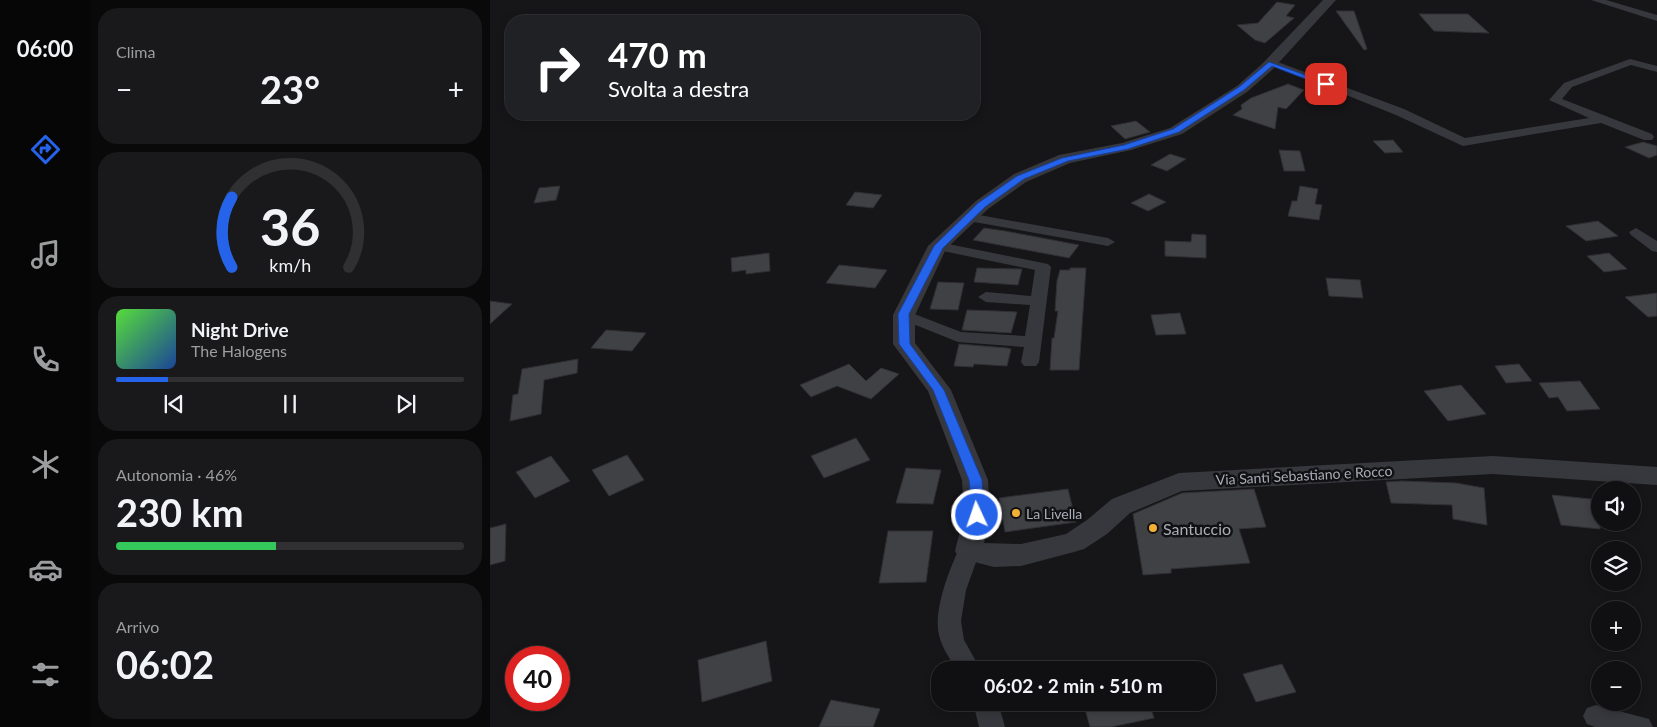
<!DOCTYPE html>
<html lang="it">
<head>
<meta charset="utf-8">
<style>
	body { margin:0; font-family:Lato,sans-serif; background:#19191b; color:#f1f3f6; height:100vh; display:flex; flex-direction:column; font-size:19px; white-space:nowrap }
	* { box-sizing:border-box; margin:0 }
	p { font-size:16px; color:#9c9d9f }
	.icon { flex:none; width:28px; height:28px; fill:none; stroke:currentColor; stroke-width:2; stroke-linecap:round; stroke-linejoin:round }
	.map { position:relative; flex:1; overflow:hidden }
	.details { display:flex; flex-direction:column; gap:8px; padding:8px; background:#09090a; width:400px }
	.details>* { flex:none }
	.banner { position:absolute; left:15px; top:15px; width:475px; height:105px; border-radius:20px; box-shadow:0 2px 8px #0003,0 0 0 1px #303032; background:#202124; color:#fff; overflow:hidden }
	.controls { position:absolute; left:1101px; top:481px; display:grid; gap:10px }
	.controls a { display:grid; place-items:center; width:50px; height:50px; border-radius:50%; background:#101012; box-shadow:0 2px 8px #0003,0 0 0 1px #303032; font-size:25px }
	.speed { position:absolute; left:15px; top:646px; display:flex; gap:10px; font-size:25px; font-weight:700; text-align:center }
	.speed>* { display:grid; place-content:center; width:65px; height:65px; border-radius:50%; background:#101012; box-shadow:0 2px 8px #0003,0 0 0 1px #303032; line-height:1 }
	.speed .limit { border:8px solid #d22; background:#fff; color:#111 }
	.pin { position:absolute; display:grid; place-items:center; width:42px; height:42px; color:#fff; margin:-21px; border-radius:10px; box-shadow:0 2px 8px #0006 }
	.me { position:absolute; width:55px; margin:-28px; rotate:357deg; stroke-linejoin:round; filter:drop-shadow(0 0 4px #0008) }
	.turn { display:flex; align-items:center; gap:18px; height:105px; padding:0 20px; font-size:22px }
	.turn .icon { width:65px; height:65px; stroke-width:2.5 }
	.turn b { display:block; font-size:35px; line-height:42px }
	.big { font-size:38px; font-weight:700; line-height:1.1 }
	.details .tile { flex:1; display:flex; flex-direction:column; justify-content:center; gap:8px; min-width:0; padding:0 18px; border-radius:20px; background:#19191b }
	.details .dial { align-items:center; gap:0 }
	.dial svg { height:130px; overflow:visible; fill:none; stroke:#303032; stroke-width:7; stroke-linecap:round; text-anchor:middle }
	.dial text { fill:#f1f3f6; stroke:none }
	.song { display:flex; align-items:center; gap:15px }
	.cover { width:60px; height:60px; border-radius:8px; background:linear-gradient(135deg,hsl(110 70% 55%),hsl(220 70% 35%)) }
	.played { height:5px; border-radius:2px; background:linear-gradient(90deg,#2563eb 15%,#303032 15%) }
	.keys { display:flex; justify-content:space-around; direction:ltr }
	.heat { display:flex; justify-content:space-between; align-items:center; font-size:28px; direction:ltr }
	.charge { height:8px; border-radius:4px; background:linear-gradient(90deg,#34c759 46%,#303032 0) }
	.trip { position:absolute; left:441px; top:661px; width:285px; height:50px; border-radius:20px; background:#101012; box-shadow:0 2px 8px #0003,0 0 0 1px #303032; font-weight:700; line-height:50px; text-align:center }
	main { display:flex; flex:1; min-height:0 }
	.tab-bar { display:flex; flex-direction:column; width:90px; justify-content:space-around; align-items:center; background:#060607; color:#9c9d9f }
	.tab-bar .icon { width:35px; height:35px }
	.tab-bar .active { color:#2563eb }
	.tab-bar b { font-size:22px; color:#f1f3f6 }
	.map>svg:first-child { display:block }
	.building { fill:#404145; stroke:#303034 }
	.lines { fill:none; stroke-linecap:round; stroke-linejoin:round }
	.minor { fill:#37383d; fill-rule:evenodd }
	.tertiary { fill:#37383d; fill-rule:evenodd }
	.route { fill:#2563eb; stroke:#184099 }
	.poi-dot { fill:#f2b134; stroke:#111113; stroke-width:2 }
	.labels { text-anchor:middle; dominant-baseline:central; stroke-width:5; stroke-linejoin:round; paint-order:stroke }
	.street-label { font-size:14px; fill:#a8adb8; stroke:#111113 }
	.poi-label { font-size:14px; fill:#a8adb8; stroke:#111113; text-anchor:start }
	.near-poi-label { font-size:16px; fill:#a8adb8; stroke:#111113; text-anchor:start }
</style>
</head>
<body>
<main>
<nav class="tab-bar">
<b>06:00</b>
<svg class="icon active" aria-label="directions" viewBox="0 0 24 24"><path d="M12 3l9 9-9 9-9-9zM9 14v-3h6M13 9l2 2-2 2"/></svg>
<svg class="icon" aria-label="music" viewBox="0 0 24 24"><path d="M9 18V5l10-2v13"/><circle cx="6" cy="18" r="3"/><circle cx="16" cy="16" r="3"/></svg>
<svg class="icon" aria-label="phone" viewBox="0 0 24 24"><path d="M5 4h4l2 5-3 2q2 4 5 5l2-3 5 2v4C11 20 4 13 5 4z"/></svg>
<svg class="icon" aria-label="climate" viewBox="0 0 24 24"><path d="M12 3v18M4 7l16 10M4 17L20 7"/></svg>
<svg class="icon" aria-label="car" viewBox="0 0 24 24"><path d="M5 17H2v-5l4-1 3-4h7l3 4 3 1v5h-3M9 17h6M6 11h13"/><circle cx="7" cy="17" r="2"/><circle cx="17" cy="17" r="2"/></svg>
<svg class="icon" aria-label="filters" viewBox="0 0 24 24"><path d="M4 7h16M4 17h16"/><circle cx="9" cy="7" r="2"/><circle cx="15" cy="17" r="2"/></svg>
</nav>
<section class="details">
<div class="tile"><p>Clima</p>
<div class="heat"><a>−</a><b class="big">23°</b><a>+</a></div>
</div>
<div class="tile dial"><svg viewBox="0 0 100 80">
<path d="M14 69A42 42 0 1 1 86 69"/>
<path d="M14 69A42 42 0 0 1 14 26" stroke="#2563eb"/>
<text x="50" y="56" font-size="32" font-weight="700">36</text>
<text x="50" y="72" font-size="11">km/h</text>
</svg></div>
<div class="tile">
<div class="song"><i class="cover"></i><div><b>Night Drive</b><p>The Halogens</p></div></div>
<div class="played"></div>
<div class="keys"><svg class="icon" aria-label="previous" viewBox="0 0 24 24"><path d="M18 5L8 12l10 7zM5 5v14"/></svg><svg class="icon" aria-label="pause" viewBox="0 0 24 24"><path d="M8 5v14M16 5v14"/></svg><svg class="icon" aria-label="next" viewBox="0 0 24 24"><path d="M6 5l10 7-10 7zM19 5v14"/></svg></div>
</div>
<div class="tile"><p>Autonomia · 46%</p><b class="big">230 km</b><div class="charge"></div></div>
<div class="tile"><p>Arrivo</p><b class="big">06:02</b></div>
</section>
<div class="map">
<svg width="1167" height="727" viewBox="0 0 1167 727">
	<rect width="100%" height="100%" fill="#161618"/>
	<path class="building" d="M787 2 805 5 796 16 804 18 775 43 765 40 747 25 768 23Z
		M846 11H864L877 49 874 50Z
		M929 14H978L999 33 944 31Z
		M798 84 814 90 796 109 788 107 785 129 743 115 752 109 751 105 761 98Z
		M646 121 660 132 635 139 621 126Z
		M903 140 913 152 895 153 883 141Z
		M1153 142 1167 146V155L1159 158 1135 147Z
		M789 150 810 151 815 171H794Z
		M680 154 696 159 677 171 661 165Z
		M70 186 66 200 44 203 49 188Z
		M810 186 828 189 825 204 832 205 829 220 798 216 802 201H807Z
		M365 192 392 195 383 208 356 205Z
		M659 194 676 202 658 211 641 203Z
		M1108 221 1128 236 1096 241 1076 226Z
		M494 228 515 231 589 245 579 258 483 240Z
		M702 234 716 235V258L675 256V241L701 242Z
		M279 253 280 271 256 274V270L242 272 241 258Z
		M1119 253 1137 269 1114 272 1097 256Z
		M349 265 397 270 385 288 336 283Z
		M487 268 530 269H532L528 285 484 282Z
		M580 268H596L589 370H560L562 338H564L568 311H565L567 281 570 270H580Z
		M836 278 870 280 873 298 839 296Z
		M448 282 474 283 468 310 440 309Z
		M1167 293V316L1158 317 1135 297Z
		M0 301 22 304 0 324Z
		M477 310 507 311 527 312 521 333 472 330Z
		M690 313 696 334 666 335 661 315Z
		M116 330 156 333 142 351 101 348Z
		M469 344 517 348 521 349 517 366 484 364 483 367 464 366Z
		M88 359 87 373 54 380 51 414 20 421 23 395 28 394 32 369Z
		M359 364 376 381 391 368 409 374 381 399 347 386 321 397 310 385Z
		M1029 364 1042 381 1016 383 1005 366Z
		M1090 381 1110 409 1077 411 1068 397 1059 398 1049 383Z
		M971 385 996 414 958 421 934 391Z
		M366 438 380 460 334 478 321 456Z
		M137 455 154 480 119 496 102 470Z
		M61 456 80 481 45 498 26 472Z
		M416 468 451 470 443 504 406 503Z
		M912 481 966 483 994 488 997 525 963 519 962 505 901 503 896 482Z
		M578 489 586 522 515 532 509 498Z
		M764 489 776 527 749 529 760 563 681 569V573L653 575 643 514 692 493Z
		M1062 495 1110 500V529L1071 525Z
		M16 524 15 561 0 565V528Z
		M398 531H443L436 582 389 583Z
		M276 641 282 681 212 702 208 660Z
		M792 664 806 692 766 702 753 674Z
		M341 700 390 709 383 727H329Z
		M593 702H659L664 718 621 727H600Z"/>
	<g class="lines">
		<path class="minor" d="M1101 0H1116L1167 15V21Z
			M1140 59 1167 66V72L1141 65 1082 87 1072 99 1162 134 1164 137 1162 140H1154L1111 123 973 146 906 115 776 63 781 60 785 61 914 109 975 138 1099 118 1059 100 1074 83Z
			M478 213 618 238 625 242 618 246 473 220 471 217Z
			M1146 228 1167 241V252L1162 251 1141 235 1139 232Z
			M448 242 558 264 561 267 549 362 546 366H534L531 362 534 347 468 342 408 318 406 315 408 312 414 310 471 332 535 336 540 305 496 302 488 297 496 292 541 296 545 270 443 249 441 246 443 243Z
			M479 543 487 545 490 551 476 590 471 621 474 640 491 670H467C460 659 452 648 449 635 443 610 460 567 471 545Z
			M483 702H508L515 727H489Z
			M1106 705 1159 719 1163 727H1105L1097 724 1093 716 1097 708Z"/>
		<path class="tertiary" d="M833 0H846L782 70 757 92 692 134 641 150 580 163 536 182 498 209 456 249 425 315V343L461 390 498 480 500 515 494 543 531 544 576 534 597 520 622 499 689 473 1003 456 1167 467V485L1003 474 692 491 640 513 617 534 594 549 584 552 531 566 504 567 469 558 465 551 474 515 472 480 438 391 403 344V315L438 246 486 201 524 174 569 155 632 143 680 128 747 86 772 64Z"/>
	</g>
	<path class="route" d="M779 62 840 84 834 86 782 66 754 90 689 132 638 149 578 161 534 179 495 207 453 248 419 314 420 344 454 390 492 480 494 515 492 519H483L479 480 443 390 409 344 408 314 444 246 488 203 527 176 572 158 634 145 683 129 749 87Z"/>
	<g class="poi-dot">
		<circle cx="526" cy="513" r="5"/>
		<circle cx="663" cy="528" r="5"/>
	</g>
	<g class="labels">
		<g class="street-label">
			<text transform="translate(814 475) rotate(-3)">Via Santi Sebastiano e Rocco</text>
		</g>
		<g class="poi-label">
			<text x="536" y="513">La Livella</text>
		</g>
		<g class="near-poi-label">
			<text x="673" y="528">Santuccio</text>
		</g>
	</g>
</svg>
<div class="controls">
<a><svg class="icon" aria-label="sound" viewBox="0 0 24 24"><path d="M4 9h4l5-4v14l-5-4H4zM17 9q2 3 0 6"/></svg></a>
<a><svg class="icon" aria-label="layers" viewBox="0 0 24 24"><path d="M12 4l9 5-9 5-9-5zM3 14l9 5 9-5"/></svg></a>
<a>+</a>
<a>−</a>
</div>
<div class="speed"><div class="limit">40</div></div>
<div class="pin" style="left:836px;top:84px;background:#d93025"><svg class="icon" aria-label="arrive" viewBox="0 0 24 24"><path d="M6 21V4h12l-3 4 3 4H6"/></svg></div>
<svg class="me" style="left:487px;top:515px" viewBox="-20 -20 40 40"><circle r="17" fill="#2563eb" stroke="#fff" stroke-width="3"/><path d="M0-11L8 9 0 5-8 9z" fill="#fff"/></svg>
<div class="trip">06:02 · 2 min · 510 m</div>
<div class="banner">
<div class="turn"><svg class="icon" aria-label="right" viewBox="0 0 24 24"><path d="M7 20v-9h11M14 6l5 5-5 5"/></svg><div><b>470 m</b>Svolta a destra</div></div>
</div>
</div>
</main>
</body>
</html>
